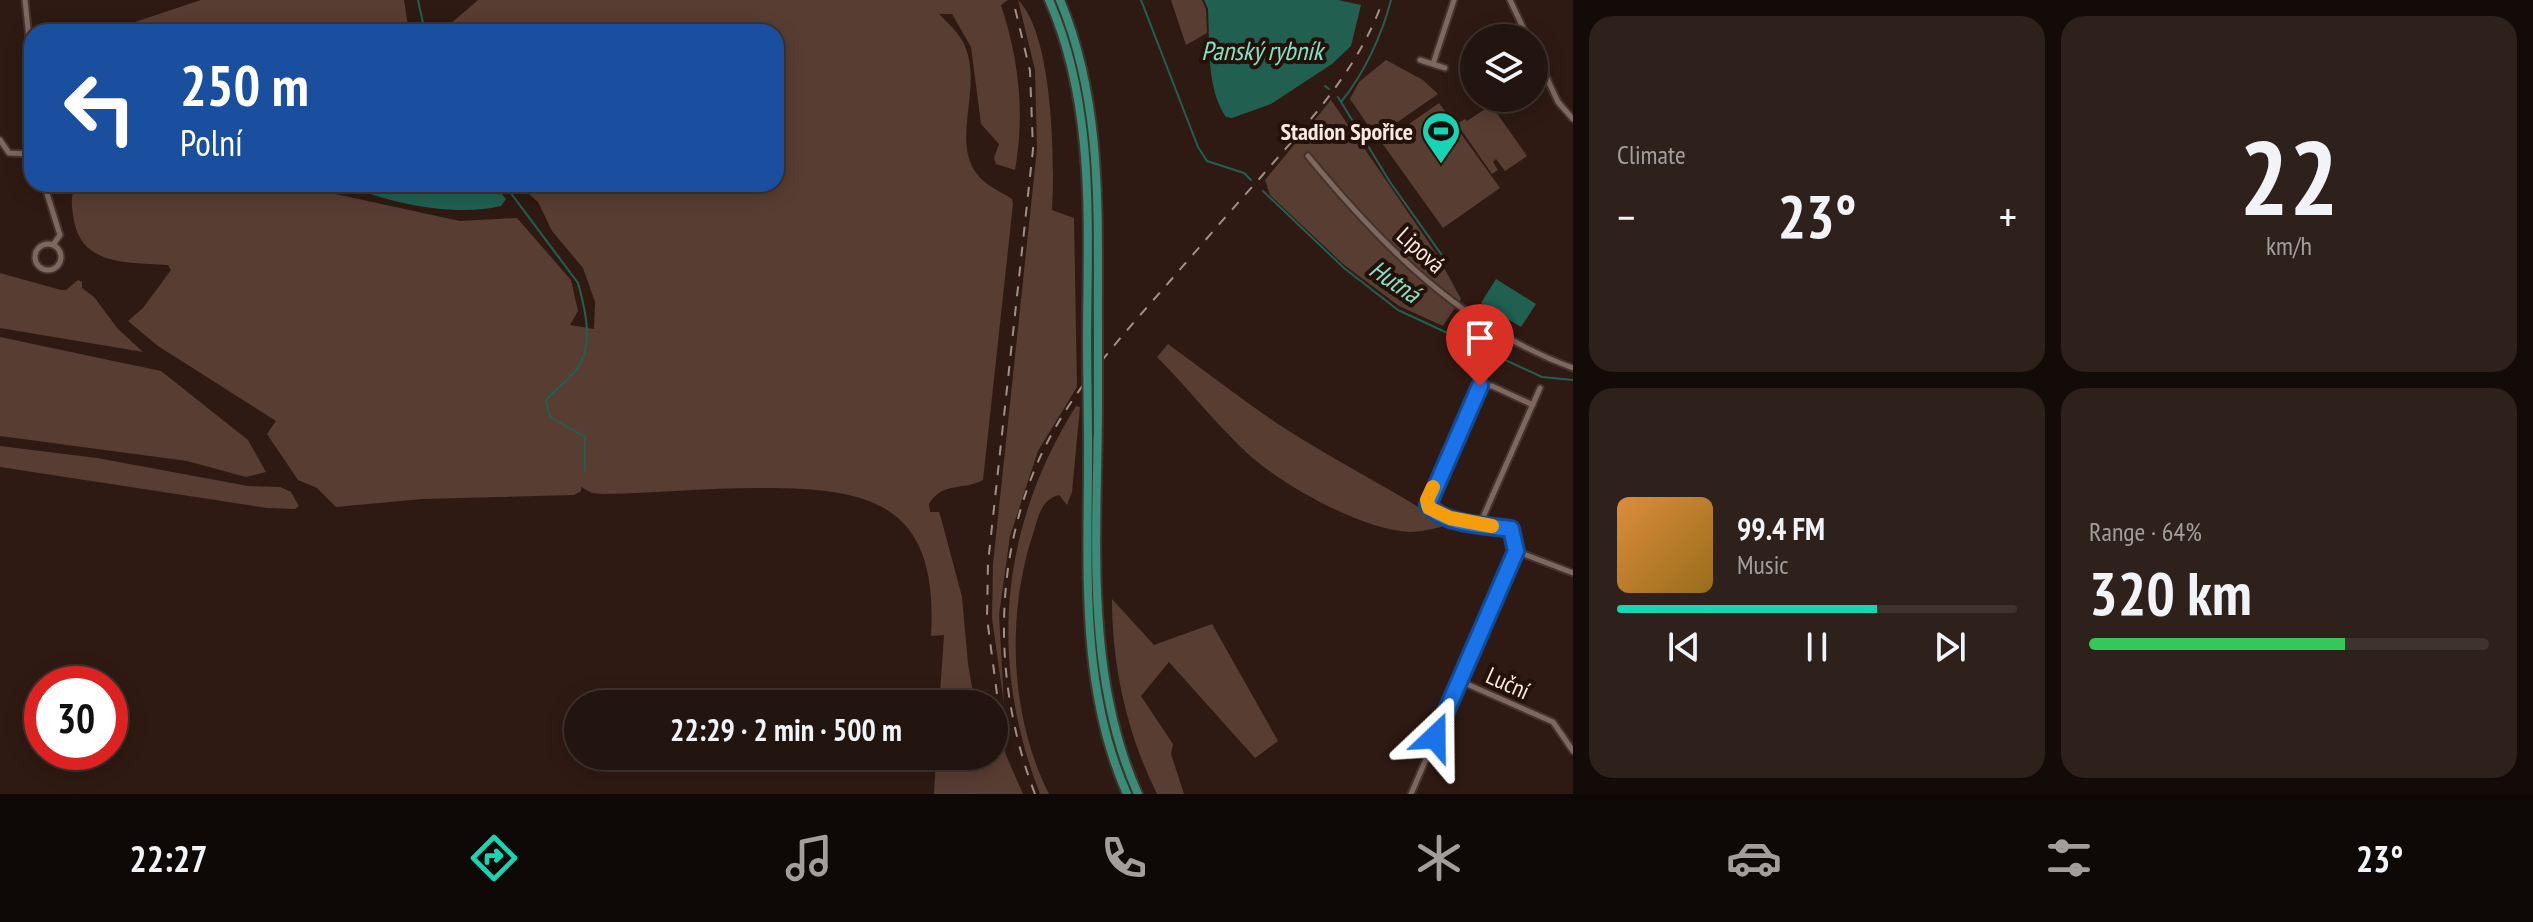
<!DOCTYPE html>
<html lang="en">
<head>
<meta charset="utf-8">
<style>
	body { margin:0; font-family:"PT Sans Narrow",sans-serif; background:#2e211c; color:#f1f3f6; height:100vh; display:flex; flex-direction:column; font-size:30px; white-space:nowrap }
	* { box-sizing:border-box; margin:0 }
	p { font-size:26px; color:#a29e9e }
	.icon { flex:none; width:44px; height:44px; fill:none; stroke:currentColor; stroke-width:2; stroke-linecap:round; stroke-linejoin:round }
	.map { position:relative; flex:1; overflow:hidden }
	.drawer { display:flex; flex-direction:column; gap:16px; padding:16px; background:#130b08; width:960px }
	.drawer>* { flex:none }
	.hud { position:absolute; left:24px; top:24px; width:760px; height:168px; border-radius:24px; box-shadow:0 4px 20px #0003,0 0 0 2px #3f332e; background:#1a4fa0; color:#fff; overflow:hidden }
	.buttons { position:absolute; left:1460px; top:24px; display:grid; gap:16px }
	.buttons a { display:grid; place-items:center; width:88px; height:88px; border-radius:50%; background:#22140e; box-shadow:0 4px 20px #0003,0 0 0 2px #3f332e; font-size:40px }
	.speed { position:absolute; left:24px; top:666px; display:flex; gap:16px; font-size:40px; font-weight:700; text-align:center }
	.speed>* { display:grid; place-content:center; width:104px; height:104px; border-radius:50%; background:#22140e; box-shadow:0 4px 20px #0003,0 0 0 2px #3f332e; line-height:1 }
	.speed .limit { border:12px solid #d22; background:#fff; color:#111 }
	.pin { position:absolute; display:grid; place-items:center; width:68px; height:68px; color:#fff; margin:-82px -34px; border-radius:50% 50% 50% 0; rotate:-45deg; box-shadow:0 0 8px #0007 }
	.pin .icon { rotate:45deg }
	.me { position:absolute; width:88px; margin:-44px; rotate:23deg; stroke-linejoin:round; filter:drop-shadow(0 0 6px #0008) }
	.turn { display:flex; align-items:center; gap:28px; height:168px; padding:0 24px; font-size:36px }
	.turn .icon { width:104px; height:104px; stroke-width:2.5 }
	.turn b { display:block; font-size:56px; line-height:68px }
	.big { font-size:60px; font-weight:700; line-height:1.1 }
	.drawer .widget { flex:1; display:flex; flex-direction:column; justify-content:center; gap:12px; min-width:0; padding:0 28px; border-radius:24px; background:#2e211c }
	.drawer .dial { align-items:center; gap:0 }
	.dial b { font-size:104px; line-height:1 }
	.song { display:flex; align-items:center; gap:24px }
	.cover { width:96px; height:96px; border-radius:12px; background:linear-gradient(135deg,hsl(30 70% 55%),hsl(40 70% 35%)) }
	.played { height:8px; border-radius:4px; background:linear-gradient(90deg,#16d5b3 65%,#3f332e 65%) }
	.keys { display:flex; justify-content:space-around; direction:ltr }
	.heat { display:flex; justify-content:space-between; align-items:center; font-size:44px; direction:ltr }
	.charge { height:12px; border-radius:6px; background:linear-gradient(90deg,#34c759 64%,#3f332e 0) }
	.drawer .tiles { flex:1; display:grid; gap:16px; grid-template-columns:repeat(2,1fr) }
	.trip { position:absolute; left:564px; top:690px; width:444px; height:80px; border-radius:40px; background:#22140e; box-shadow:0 4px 20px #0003,0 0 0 2px #3f332e; font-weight:700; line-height:80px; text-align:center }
	.menu { display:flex; height:128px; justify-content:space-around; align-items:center; background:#0e0806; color:#a29e9e }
	.menu .icon { width:56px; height:56px }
	.menu .on { color:#16d5b3 }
	.menu b { font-size:36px; color:#f1f3f6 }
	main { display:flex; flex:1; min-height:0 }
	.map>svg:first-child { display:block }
	.green { fill:#583d32 }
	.water { fill:#216051 }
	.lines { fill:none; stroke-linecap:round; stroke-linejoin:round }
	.stream { stroke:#216051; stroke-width:2 }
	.minor-casing { stroke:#42332e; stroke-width:9 }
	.trunk-casing { stroke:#42332e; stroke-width:12 }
	.minor { stroke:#7f675d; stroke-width:5 }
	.trunk { stroke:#3a8c78; stroke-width:8 }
	.rail { stroke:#a09089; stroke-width:2; stroke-dasharray:10 10; stroke-linecap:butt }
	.trunk-bridge-casing { stroke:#42332e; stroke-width:12; stroke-linecap:butt }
	.trunk-bridge { stroke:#3a8c78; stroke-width:8 }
	.route-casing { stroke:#114b97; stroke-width:20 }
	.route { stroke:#1a73e8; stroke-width:14 }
	.slow { stroke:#f59e0b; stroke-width:14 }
	.labels { text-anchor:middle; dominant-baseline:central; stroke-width:8; stroke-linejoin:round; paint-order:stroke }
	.poi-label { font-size:24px; font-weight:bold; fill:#f7e9e3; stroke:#241109; text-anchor:end }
	.street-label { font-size:24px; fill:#f7e9e3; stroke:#241109 }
	.water-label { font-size:26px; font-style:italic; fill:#82e2c9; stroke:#241109 }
</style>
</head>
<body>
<main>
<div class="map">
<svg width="1573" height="794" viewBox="0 0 1573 794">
	<rect width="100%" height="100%" fill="#2e1a12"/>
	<path class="green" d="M201 0H404L409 32H130L129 24Z
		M478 0H1008L1001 5C1019 60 1025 113 1015 170L996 164 994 158 999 144 981 124 971 47 952 14H939C948 23 957 31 963 42 985 85 950 139 977 174 986 186 1000 191 1012 199L1013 204 983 480C963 491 943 481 929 504L930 512H939L941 518 962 597 968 664 975 704H939L940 696 964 693 963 690 940 694 944 635 931 636C939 502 870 487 756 488 705 488 654 493 603 494L592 493 581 487V491L574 495 422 499 336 507 317 488 298 480 267 434 276 421 158 346 128 321 143 308 171 270 168 265C130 262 83 267 74 221 72 208 69 196 77 184H289L460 221 517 218 571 280 578 311 570 325 594 329 595 302 583 268 552 231 538 202 518 184H776V32H441Z
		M1018 0C1053 34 1055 161 1052 210L1074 218 1077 387 1038 451 1010 536 999 615 1004 704 992 618 993 564 1037 149 1035 70Z
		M1171 0H1202L1206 9 1207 33 1186 45Z
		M1386 60 1423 80 1438 94 1376 137 1350 99 1359 82Z
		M1331 100 1436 253 1461 299 1443 326 1399 306 1343 264 1270 195 1265 180Z
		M1439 103 1500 188 1443 228 1382 143Z
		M1491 105 1527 156 1505 171 1496 159 1493 162 1498 170 1492 174 1457 124 1465 119 1467 121Z
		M0 273 61 290H66L78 280 82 282V288L94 297 118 329 143 352 0 328Z
		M0 337 161 371 248 440 266 472 246 477 187 461 0 436Z
		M1168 344C1205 371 1241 399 1278 424 1331 459 1389 487 1442 522L1441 527C1431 529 1420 532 1410 532 1362 530 1281 485 1246 452 1214 422 1188 388 1157 357Z
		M1076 406 1080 407 1072 492 1067 505 1059 495C1041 499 1038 518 1033 534 1006 615 1010 717 1049 794H1040C988 661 1000 527 1076 406Z
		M0 446 97 458 248 486 280 487 291 492 299 506 295 509 267 508 0 467Z
		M1112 599 1154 645 1212 624 1278 741 1255 758 1169 662 1141 696 1173 744 1171 754 1184 794H1157C1127 733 1112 667 1112 599Z
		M995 715 1006 755 1023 794H934L936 756H994Z"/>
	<path class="water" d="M1204 0H1338L1361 5 1351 46 1332 64 1271 104 1232 118 1226 117C1206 88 1210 43 1208 9Z
		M347 184H493L506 199 501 206C458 217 386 204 347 184Z
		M1496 279 1536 304 1521 327 1481 303Z"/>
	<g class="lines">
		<path class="stream" d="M418 0 425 32
			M1141 0 1198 147 1207 161 1244 173 1251 180
			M1325 86 1329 89
			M1338 97 1390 182 1446 261
			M1341 102C1364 74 1382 35 1391 0
			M504 184 578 283C585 308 593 340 580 364 573 378 555 388 546 401L550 417 585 437V471
			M1263 191 1344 268 1398 310 1542 377 1573 380"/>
		<g class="minor-casing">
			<path id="minor" d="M25 0 32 67
				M1510 0 1528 38
				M1534 50 1558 102 1573 119
				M1420 60 1445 68
				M1433 64 1454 0
				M0 140 9 153 32 154
				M1308 156C1381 245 1463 328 1573 368
				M44 184 60 235 53 245
				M35 257a13 13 0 1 1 26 0a13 13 0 1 1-26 0Z
				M1480 524 1540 388
				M1516 551 1511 529 1450 518 1429 508 1427 500 1476 389 1480 386H1492L1533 405
				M1516 551 1573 573
				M1460 681 1553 722 1573 751
				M1411 794 1516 551"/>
		</g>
		<g class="trunk-casing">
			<path id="trunk" d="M1049 0C1097 109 1087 231 1087 347
				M1060 0C1105 107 1097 222 1098 335
				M1098 401C1098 531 1083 672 1138 794
				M1088 436C1089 556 1077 682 1127 794"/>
		</g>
		<use href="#minor" class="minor"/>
		<use href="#trunk" class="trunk"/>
		<path class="rail" d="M997 694 987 618 988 563 1033 149 1030 71 1013 0
			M1035 794C993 685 992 559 1042 453 1070 394 1114 345 1156 297 1191 257 1225 217 1260 178 1307 124 1359 69 1383 0"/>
		<g class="trunk-bridge-casing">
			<path id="trunk-bridge" d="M1098 335V401
				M1087 347 1088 436"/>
		</g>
		<use href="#trunk-bridge" class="trunk-bridge"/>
	</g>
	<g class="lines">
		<g class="route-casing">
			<path id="route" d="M1435 737 1516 551 1511 529C1486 525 1444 525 1428 505L1480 386"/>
		</g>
		<use href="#route" class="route"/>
		<path class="slow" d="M1433 487 1427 500 1429 508 1450 518 1492 526"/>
	</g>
	<defs>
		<g id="stadium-pin" transform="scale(2)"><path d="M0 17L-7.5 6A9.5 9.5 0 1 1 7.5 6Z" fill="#16d5b3" stroke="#241109"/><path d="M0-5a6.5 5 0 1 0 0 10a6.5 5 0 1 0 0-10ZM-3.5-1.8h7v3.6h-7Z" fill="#111"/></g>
	</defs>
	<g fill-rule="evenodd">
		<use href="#stadium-pin" x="1441" y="131"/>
	</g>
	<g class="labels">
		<g class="poi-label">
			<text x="1413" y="131">Stadion Spořice</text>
		</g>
		<g class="street-label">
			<text transform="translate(1421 250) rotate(42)">Lipová</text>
			<text transform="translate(1508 683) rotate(24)">Luční</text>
		</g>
		<g class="water-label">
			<text x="1262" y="50">Panský rybník</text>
			<text transform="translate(1395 281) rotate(34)">Hutná</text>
		</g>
	</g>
</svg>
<div class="buttons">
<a><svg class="icon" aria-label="layers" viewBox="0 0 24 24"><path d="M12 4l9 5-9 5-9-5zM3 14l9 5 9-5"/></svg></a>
</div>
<div class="speed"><div class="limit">30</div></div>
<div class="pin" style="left:1480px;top:386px;background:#d93025"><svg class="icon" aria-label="arrive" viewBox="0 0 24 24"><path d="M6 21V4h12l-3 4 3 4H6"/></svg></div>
<svg class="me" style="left:1435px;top:737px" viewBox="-20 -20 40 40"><path d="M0-17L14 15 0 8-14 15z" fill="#1a73e8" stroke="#fff" stroke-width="4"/></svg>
<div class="trip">22:29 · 2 min · 500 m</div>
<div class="hud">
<div class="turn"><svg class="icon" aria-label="left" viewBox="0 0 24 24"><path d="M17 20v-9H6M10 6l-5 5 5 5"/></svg><div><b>250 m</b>Polní</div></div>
</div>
</div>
<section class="drawer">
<div class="tiles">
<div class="widget"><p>Climate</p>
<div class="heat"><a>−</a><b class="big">23°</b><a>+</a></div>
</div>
<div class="widget dial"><b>22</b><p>km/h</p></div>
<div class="widget">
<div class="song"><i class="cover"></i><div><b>99.4 FM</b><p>Music</p></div></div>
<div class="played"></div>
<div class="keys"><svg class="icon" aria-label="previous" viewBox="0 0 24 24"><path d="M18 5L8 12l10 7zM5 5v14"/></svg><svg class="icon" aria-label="pause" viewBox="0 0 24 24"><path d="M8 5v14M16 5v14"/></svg><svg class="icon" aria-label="next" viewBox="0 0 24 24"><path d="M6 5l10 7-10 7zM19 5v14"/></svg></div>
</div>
<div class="widget"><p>Range · 64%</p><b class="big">320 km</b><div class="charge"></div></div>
</div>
</section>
</main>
<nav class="menu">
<b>22:27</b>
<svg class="icon on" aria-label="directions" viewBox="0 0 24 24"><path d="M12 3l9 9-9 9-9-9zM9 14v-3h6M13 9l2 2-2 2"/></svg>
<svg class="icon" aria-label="music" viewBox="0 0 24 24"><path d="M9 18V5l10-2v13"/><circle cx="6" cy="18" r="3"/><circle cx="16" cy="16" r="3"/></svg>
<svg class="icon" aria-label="phone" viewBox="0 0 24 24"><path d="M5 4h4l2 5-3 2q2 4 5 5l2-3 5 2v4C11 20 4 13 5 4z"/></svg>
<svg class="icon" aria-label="climate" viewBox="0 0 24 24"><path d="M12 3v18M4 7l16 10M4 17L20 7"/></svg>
<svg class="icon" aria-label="car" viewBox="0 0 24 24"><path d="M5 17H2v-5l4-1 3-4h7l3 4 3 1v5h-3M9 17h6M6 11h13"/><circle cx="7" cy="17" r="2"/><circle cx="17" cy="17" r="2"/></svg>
<svg class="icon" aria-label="filters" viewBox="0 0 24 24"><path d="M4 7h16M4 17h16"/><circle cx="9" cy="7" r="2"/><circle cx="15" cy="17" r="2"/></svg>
<b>23°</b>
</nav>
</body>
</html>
